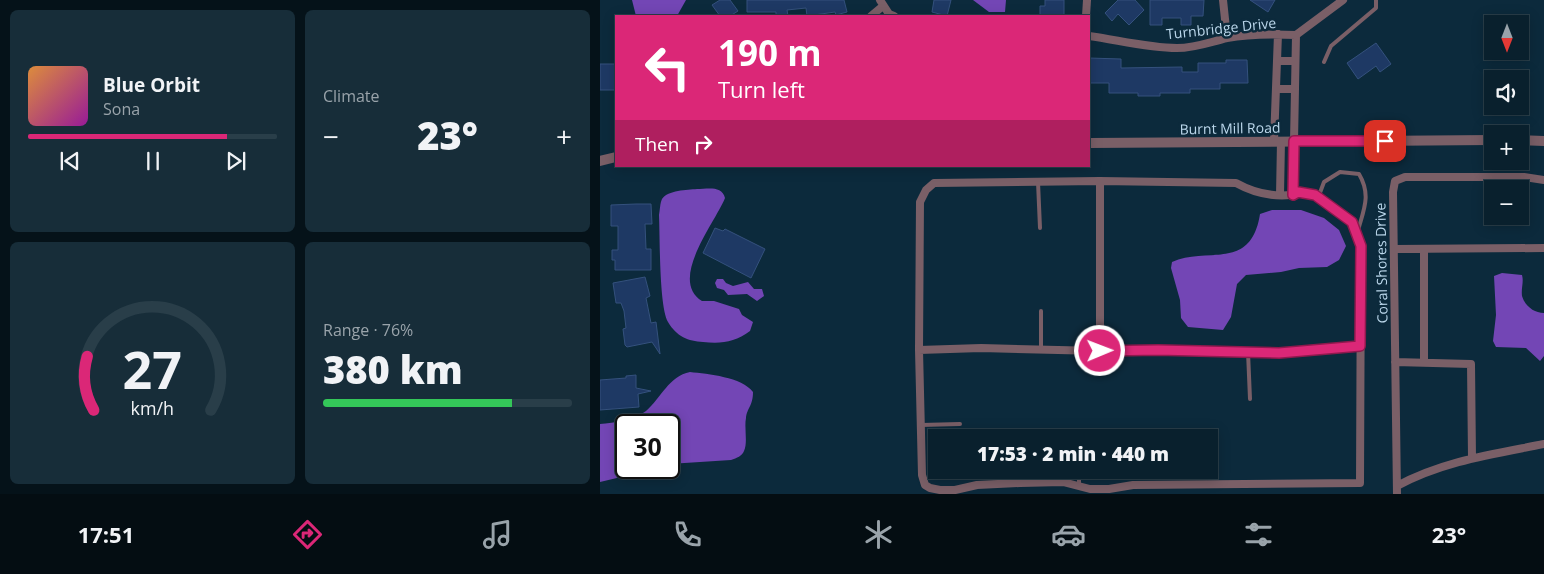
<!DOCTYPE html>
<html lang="en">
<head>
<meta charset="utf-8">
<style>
	body { margin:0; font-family:"Open Sans",sans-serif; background:#172d39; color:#f1f3f6; height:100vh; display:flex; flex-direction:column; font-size:19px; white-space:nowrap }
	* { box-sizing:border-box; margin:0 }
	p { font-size:16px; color:#99a3aa }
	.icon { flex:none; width:28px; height:28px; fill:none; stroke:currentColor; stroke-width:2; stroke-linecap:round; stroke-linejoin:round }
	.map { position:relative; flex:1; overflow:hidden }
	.panel { display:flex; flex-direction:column; gap:10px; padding:10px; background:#051219; width:600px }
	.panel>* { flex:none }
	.guide { position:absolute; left:15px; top:15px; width:475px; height:152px; border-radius:0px; box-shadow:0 2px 12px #0003,0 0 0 1px #293e49; background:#db2777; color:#fff; overflow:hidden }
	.needle { width:32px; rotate:180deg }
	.buttons { position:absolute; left:884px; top:15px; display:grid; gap:10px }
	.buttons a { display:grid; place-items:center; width:45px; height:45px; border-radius:0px; background:#09202d; box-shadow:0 2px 12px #0003,0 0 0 1px #293e49; font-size:25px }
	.speed { position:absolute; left:15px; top:414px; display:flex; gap:10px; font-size:25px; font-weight:700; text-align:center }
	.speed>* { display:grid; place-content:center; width:65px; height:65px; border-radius:50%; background:#09202d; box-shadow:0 2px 12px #0003,0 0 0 1px #293e49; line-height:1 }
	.speed .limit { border:2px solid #111; border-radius:8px; background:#fff; color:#111 }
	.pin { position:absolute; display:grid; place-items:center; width:42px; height:42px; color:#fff; margin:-21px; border-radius:10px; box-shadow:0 2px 8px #0006 }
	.me { position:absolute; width:55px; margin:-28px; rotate:89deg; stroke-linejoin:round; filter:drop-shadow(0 0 4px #0008) }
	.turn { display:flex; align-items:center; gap:18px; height:105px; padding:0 20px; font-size:22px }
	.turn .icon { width:65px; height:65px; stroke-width:2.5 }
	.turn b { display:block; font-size:35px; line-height:42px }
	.then { display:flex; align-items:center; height:48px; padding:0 20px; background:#0003; gap:10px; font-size:19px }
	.big { font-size:38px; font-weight:800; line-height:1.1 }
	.panel .card { flex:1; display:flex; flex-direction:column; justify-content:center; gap:8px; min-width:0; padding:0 18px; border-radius:8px; background:#172d39 }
	.panel .dial { align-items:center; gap:0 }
	.dial svg { height:130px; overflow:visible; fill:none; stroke:#293e49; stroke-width:7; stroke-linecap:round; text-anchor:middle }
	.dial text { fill:#f1f3f6; stroke:none }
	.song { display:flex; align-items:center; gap:15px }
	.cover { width:60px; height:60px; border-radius:8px; background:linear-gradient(135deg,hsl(30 70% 55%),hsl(300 70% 35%)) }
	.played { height:5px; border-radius:2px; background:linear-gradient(90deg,#db2777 80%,#293e49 80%) }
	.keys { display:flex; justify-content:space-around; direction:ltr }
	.heat { display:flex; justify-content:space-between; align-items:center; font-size:28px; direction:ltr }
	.charge { height:8px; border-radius:4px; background:linear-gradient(90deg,#34c759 76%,#293e49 0) }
	.panel .tiles { flex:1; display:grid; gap:10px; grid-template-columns:repeat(2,1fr) }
	.trip { position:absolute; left:328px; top:429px; width:290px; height:50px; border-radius:0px; background:#09202d; box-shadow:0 2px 12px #0003,0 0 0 1px #293e49; font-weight:800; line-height:50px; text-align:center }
	.dock { display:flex; height:80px; justify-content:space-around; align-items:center; background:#040d12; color:#99a3aa }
	.dock .icon { width:35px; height:35px }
	.dock .current { color:#db2777 }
	.dock b { font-size:22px; color:#f1f3f6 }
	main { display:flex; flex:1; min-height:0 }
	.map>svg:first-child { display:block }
	.water { fill:#7346b5 }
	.building { fill:#1e3964; stroke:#34517d }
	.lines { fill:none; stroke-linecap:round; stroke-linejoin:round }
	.service { stroke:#7a5f67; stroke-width:4 }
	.minor { stroke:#7a5f67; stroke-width:8 }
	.tertiary { stroke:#7a5f67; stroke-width:10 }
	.route-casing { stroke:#8e194d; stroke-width:12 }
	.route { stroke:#db2777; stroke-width:9 }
	.labels { text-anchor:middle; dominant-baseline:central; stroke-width:5; stroke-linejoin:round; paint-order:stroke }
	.street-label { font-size:14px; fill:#bcd8ec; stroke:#0c2a3c }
</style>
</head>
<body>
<main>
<section class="panel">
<div class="tiles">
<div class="card">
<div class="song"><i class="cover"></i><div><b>Blue Orbit</b><p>Sona</p></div></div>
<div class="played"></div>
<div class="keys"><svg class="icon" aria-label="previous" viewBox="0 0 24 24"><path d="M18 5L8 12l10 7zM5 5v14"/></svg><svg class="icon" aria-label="pause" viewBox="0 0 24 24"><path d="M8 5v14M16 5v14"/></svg><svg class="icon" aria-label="next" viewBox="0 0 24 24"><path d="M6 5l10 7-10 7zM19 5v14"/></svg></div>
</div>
<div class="card"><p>Climate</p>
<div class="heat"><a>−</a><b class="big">23°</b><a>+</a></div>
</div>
<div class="card dial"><svg viewBox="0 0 100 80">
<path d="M14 69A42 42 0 1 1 86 69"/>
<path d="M14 69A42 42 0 0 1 10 36" stroke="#db2777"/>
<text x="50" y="56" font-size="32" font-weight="700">27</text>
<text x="50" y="72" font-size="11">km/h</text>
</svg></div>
<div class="card"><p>Range · 76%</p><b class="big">380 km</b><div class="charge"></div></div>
</div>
</section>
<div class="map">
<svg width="944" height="494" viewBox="0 0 944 494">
	<rect width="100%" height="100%" fill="#0c2a3c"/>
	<path class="water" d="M32 0H86L77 16H36Z
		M373 0H406L405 12H389Z
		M97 189C107 189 122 185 125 198 115 223 68 280 102 301H114L139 309 142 315 153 322 150 331C135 342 122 344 103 342 88 341 77 337 68 322 59 307 60 237 59 215 60 210 60 203 62 199 68 190 87 190 97 189Z
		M672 210H701L724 218 739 230 746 246 739 260 727 267 699 268 681 272 646 275 637 284 631 317 623 330 588 327 581 318 580 300 571 268 572 262C607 246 651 272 660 214Z
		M902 273 922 275C924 282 921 288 922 296 925 306 934 313 944 313V356L940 361 926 348 896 347 893 341 896 315 894 276Z
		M117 279H123L126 283 133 286 148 282 154 289H162L164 296 157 301 147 294 128 295 124 290 117 288 115 283Z
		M90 372C108 374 142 377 153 392 153 406 147 408 146 418 144 428 148 442 144 451 142 456 137 458 131 460L69 464V425H26V468H59L0 482V424C14 423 35 420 46 411 61 398 69 376 90 372Z"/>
	<path class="building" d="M120 0H130L138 11 130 16H120L112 5Z
		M147 0H244L247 12 236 15 235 12 207 16 206 8 187 10 188 16H176V12H147Z
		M334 0H351L347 16 332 12Z
		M445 0H464V16H440V6H445Z
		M518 0H535L544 10 529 25 518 14 512 21 505 13Z
		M550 0H604L603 16H591V25H581V18H562V25H550Z
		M650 0H675L668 12Z
		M776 43 791 64 780 72 776 66 758 79 747 63Z
		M489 58 521 59V68L582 67V72H598V63H626V60H647L648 83H620V89H590V93H560V96H538V93H509V83H489Z
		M0 64H16L15 90H0Z
		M36 204H51L52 224H45L46 249H51V270H15V260H12V250H18V226H11V205Z
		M115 228 123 231 125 229 165 249 151 278 103 253Z
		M45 277 50 296 46 298 51 323 56 322 60 354 52 342 27 347 25 345 23 329 26 328 24 311 21 303H16L13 283Z
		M36 375V388L51 391 38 394 39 407 0 410V380L26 378V376Z"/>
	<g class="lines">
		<path class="service" d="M724 62 731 46 776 8V0
			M438 182 440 228
			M718 198 724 182 740 172 759 174C772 196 763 211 757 234
			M441 311V349
			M648 352 650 399
			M321 425 360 424
			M479 470V485
			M420 483V470"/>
		<path class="minor" d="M280 0 289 14 294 16
			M623 0 627 38
			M271 16 283 6
			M486 16 487 0
			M696 35 743 0
			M489 36C518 40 548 48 577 48 595 48 610 42 627 38 649 34 673 34 696 35
			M677 61H695
			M676 89H695
			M674 141 678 34
			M500 181 636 183C654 193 671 197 691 195 694 194 696 193 699 192 703 192 710 194 715 195L751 222 761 246 760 483 533 485 509 489H490L463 482 420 483 377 485 355 490H340L330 488 325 485 322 475 319 350 320 202 326 190 334 183Z
			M500 181V351
			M680 195 681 141
			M693 195 696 35
			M794 249 944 248
			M824 249V362
			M319 350 381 348 500 351 558 350 679 353 760 346
			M795 362 871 364 872 458
			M797 486C843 461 894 454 944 444
			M797 494 793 192 795 181 805 177H924L944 180"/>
		<path class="tertiary" d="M920 140 944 141
			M489 143 892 140
			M0 161 16 157"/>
	</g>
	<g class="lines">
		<g class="route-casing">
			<path id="route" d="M500 351 558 350 679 353 760 346 761 246 752 222 715 195 698 192 693 195 694 141H785"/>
		</g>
		<use href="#route" class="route"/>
	</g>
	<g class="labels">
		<g class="street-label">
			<text transform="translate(621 28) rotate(-6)">Turnbridge Drive</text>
			<text transform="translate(630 128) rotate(-1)">Burnt Mill Road</text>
			<text transform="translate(781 263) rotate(-91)">Coral Shores Drive</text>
		</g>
	</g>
</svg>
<div class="buttons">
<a><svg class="needle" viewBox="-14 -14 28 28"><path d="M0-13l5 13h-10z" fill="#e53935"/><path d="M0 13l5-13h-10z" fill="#99a3aa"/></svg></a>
<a><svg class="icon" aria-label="sound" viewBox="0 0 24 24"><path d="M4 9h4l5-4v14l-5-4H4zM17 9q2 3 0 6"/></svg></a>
<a>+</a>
<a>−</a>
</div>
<div class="speed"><div class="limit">30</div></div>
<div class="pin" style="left:785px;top:141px;background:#d93025"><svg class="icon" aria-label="arrive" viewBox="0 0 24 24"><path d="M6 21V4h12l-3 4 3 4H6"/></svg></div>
<svg class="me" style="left:500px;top:351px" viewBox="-20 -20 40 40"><circle r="17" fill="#db2777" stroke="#fff" stroke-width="3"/><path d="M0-11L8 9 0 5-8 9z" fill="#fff"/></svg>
<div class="trip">17:53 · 2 min · 440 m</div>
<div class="guide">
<div class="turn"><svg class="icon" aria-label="left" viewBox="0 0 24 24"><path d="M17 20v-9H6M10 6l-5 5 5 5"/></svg><div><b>190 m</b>Turn left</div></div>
<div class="then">Then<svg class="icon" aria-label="right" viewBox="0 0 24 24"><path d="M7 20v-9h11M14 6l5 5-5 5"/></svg></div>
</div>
</div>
</main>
<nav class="dock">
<b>17:51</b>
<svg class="icon current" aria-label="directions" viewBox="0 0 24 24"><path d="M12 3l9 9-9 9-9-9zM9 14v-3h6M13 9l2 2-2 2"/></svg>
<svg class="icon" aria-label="music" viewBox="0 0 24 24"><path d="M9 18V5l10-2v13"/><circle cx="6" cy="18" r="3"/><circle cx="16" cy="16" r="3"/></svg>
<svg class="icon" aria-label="phone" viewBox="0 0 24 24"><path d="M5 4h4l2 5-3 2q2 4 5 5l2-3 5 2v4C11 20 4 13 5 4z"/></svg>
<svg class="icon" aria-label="climate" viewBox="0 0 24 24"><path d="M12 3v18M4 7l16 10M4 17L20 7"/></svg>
<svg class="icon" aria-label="car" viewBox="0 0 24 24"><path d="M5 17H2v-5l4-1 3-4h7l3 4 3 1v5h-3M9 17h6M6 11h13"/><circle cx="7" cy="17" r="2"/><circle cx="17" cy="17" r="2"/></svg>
<svg class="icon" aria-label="filters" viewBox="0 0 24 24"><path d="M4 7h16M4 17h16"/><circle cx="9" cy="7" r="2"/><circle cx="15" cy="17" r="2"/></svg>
<b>23°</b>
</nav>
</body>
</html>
